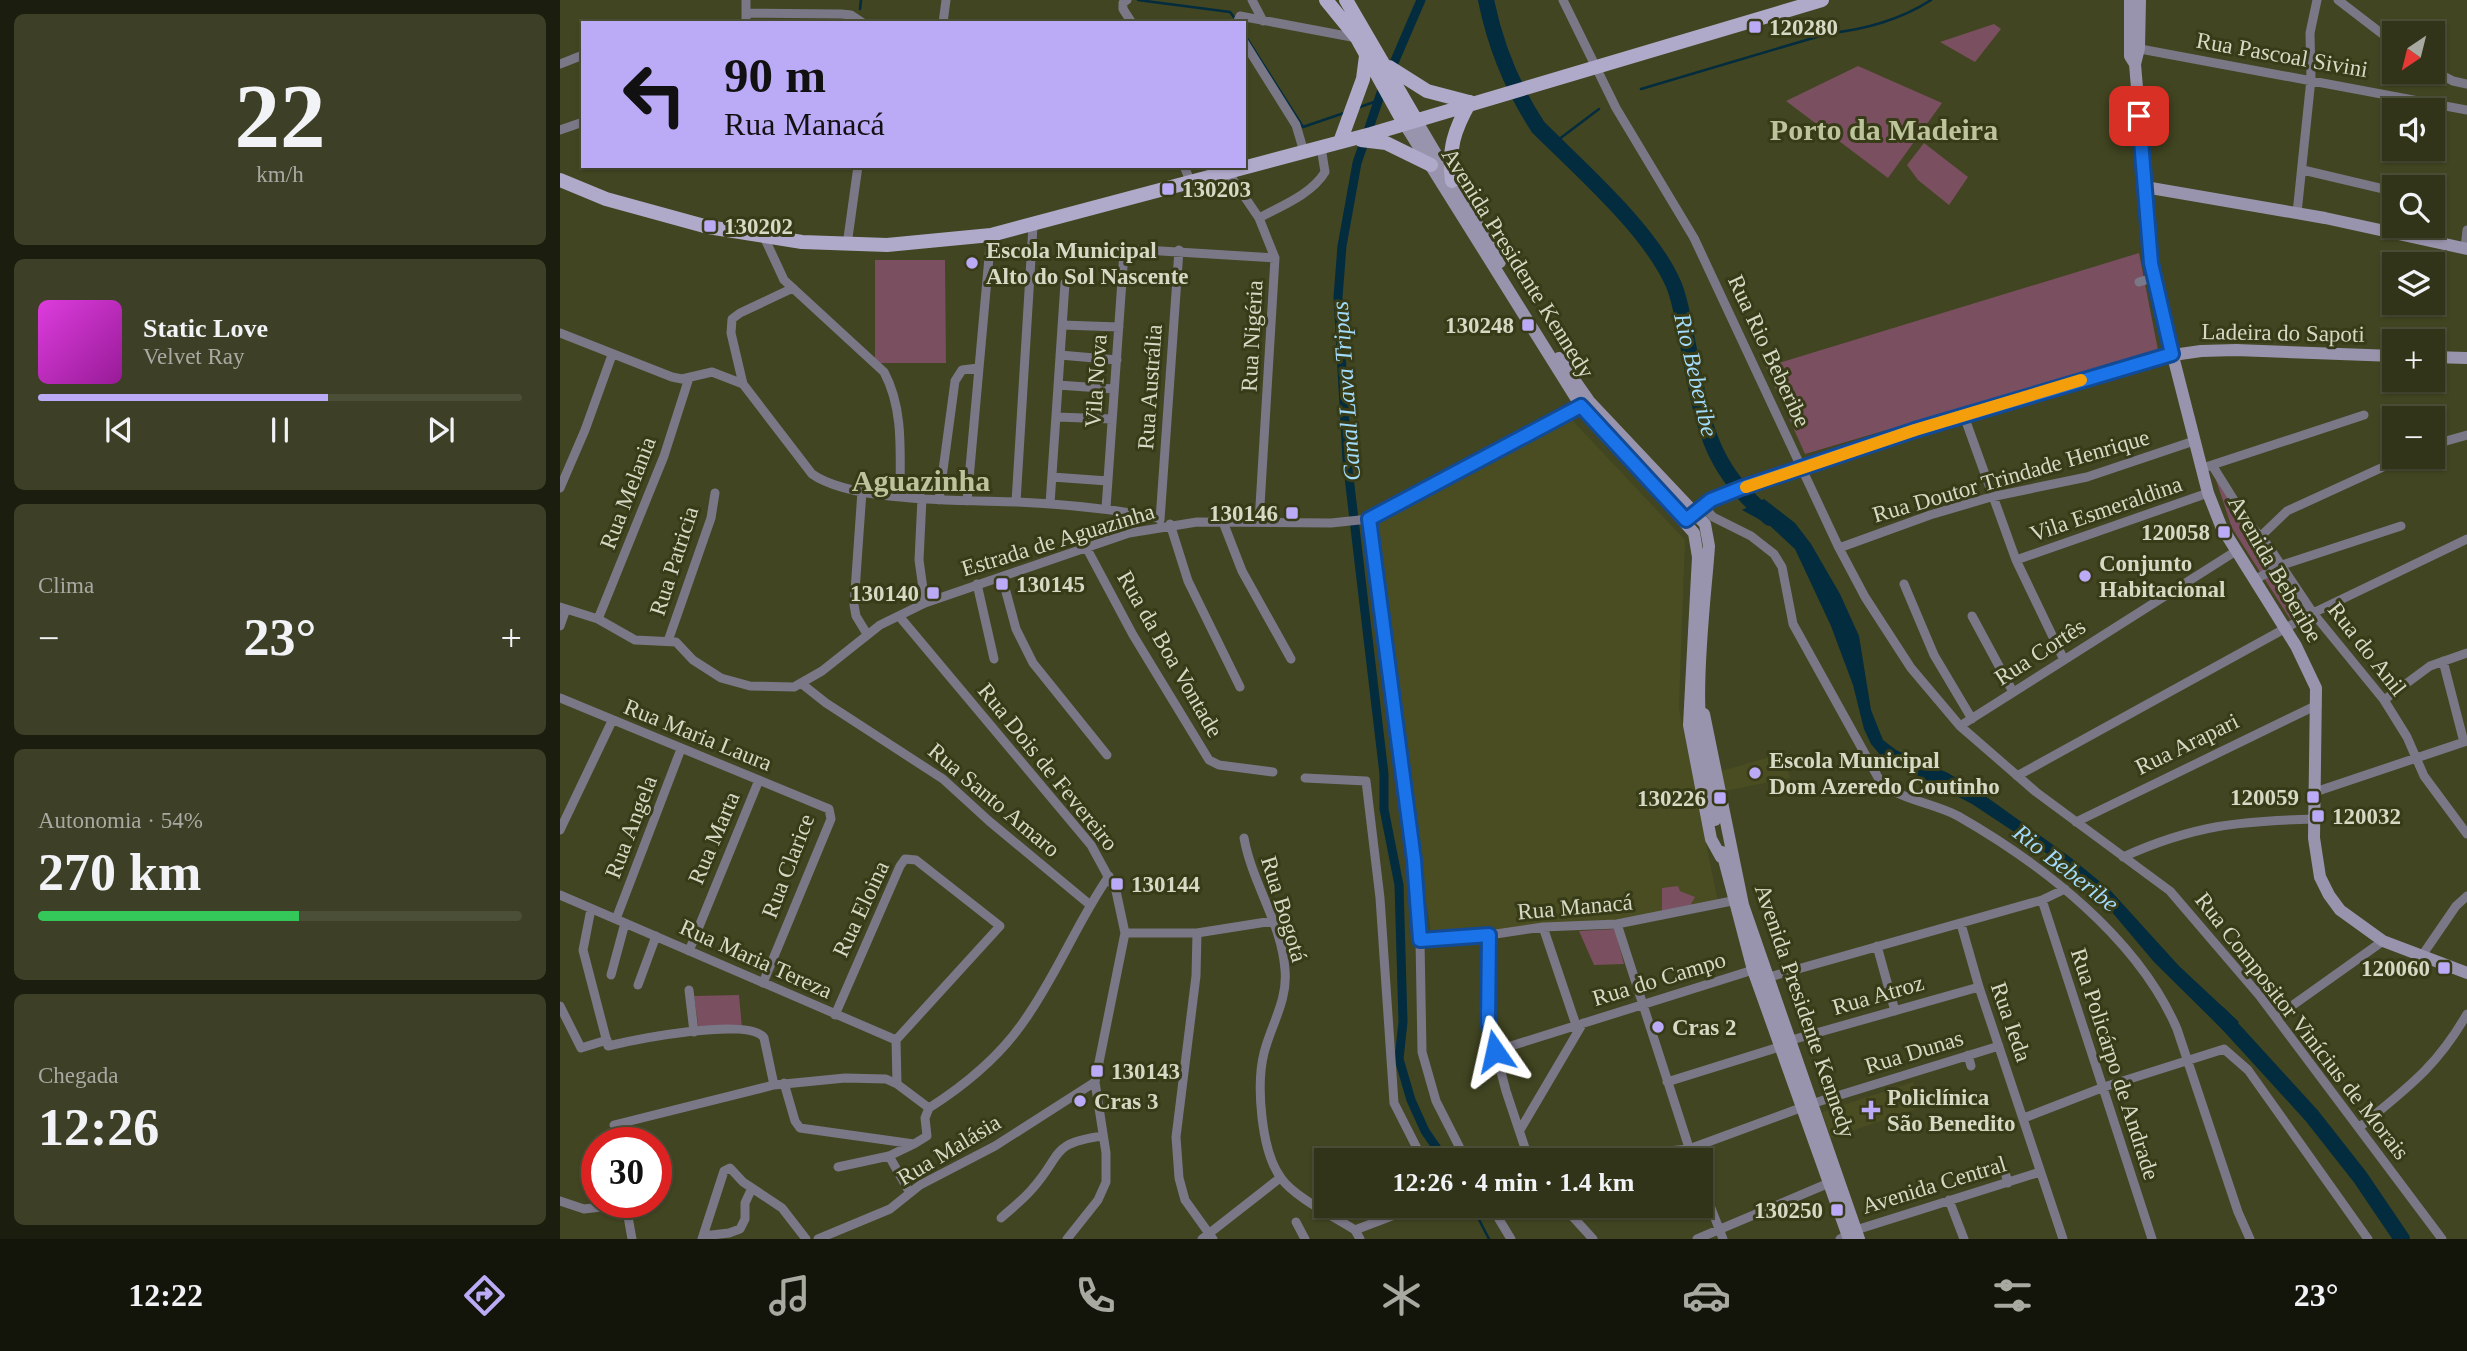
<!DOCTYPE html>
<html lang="pt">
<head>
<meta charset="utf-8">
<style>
	body { margin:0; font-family:"Times New Roman",serif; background:#3d3f26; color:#f1f3f6; height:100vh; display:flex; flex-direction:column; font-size:26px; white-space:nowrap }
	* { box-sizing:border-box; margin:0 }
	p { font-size:23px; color:#a8aaa2 }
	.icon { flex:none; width:38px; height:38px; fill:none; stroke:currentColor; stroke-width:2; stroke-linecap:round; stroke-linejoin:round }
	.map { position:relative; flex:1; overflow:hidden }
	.sheet { display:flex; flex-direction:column; gap:14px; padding:14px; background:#1b1d0e; width:560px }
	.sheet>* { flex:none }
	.top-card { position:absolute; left:21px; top:21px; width:665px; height:147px; border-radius:0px; box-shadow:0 2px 5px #0004,0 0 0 2px #4c4f38; background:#bbaaf6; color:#111; overflow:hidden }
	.needle { width:46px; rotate:215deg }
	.buttons { position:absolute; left:1822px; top:21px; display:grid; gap:14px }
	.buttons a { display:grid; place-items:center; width:63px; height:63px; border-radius:0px; background:#313419; box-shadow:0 2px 5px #0004,0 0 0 2px #4c4f38; font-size:35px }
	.speed { position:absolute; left:21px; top:1127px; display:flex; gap:14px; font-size:35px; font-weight:700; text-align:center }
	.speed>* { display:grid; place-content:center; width:91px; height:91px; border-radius:50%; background:#313419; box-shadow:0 2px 5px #0004,0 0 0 2px #4c4f38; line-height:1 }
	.speed .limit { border:10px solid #d22; background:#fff; color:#111 }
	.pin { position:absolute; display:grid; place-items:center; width:60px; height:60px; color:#fff; margin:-30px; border-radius:14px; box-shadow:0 4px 10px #0006 }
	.me { position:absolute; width:77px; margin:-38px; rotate:349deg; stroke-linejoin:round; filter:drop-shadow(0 0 5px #0008) }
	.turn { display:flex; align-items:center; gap:24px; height:147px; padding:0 28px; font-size:32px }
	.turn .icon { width:91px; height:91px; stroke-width:2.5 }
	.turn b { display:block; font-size:49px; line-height:60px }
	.big { font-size:52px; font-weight:800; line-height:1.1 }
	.sheet .card { flex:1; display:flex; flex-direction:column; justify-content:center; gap:10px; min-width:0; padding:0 24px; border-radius:10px; background:#3d3f26 }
	.sheet .dial { align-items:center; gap:0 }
	.dial b { font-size:91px; line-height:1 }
	.song { display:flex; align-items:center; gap:21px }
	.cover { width:84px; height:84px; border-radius:10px; background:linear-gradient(135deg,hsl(300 70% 55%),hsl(300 70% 35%)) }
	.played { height:7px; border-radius:4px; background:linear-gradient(90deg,#bbaaf6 60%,#4c4f38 60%) }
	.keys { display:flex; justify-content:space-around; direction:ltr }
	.heat { display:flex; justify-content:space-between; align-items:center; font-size:38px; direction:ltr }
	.charge { height:10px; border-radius:5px; background:linear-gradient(90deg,#34c759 54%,#4c4f38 0) }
	.trip { position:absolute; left:754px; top:1148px; width:399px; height:70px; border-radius:0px; background:#313419; box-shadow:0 2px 5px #0004,0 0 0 2px #4c4f38; font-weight:800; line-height:70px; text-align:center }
	.tab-bar { display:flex; height:112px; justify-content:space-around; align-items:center; background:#14150a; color:#a8aaa2 }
	.tab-bar .icon { width:49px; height:49px }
	.tab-bar .selected { color:#bbaaf6 }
	.tab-bar b { font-size:32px; color:#f1f3f6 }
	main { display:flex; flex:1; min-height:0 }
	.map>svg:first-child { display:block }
	.built { fill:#494d21 }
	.green { fill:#7a4f60 }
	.water { fill:#032c3f }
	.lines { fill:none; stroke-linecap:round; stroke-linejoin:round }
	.stream { stroke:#032c3f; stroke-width:2.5 }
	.canal { stroke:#032c3f; stroke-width:9 }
	.river { stroke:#032c3f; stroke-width:16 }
	.street { stroke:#7a7787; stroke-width:9 }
	.secondary { stroke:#9994ad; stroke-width:12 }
	.primary { stroke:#b0aaca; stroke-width:14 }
	.route-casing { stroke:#114b97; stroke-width:18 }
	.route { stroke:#1a73e8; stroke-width:12 }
	.slow { stroke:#f59e0b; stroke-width:12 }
	.poi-dot { fill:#bbaaf6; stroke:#373b17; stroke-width:2.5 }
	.labels { text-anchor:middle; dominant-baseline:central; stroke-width:6; stroke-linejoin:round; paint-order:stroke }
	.poi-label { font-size:23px; font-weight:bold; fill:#d6dac5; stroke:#373b17; text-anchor:start }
	.street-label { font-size:23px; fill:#d6dac5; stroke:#373b17 }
	.water-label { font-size:24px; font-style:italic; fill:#a2dbfb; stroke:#373b17 }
	.district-label { font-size:30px; font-weight:bold; fill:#bdc39b; stroke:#373b17 }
</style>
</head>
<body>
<main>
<section class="sheet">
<div class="card dial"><b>22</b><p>km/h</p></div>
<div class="card">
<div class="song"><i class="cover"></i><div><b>Static Love</b><p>Velvet Ray</p></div></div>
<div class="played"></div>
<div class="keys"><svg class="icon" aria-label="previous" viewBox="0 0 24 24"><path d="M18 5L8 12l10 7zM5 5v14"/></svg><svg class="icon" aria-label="pause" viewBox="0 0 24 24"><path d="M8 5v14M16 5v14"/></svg><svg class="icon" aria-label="next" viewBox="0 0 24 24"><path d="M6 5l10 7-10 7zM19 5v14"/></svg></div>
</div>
<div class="card"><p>Clima</p>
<div class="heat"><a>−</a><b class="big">23°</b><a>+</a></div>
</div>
<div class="card"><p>Autonomia · 54%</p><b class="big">270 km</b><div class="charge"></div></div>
<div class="card"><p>Chegada</p><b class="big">12:26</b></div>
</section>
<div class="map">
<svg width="1907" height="1239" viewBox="0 0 1907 1239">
	<rect width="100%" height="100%" fill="#414521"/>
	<path class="built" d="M1012 420 1125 540 1119 708 1158 902 1090 919 878 940 871 931 841 758 809 526 1003 422Z
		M1224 753 1230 778 1165 791 1161 771Z
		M1353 1082 1359 1108 1271 1138 1262 1112Z"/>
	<path class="green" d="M1434 24 1441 29 1415 62 1380 42Z
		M1298 66 1382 103 1328 178 1226 101Z
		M1364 143 1408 177 1389 205 1358 180 1347 165Z
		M1579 253 1598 350 1245 454 1206 367Z
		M315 260H385L386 363H315Z
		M1653 471 1681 520 1715 559 1748 612 1730 619 1672 528Z
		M1118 886 1120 891 1135 897 1127 911 1102 914V888Z
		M1055 929 1064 964 1034 965 1019 931Z
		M179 995 182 1028 139 1031 134 996Z"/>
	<path class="water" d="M1204 499 1235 523 1251 544 1280 594 1299 636 1311 710 1323 740 1336 750 1388 773 1421 793 1510 857 1550 890 1619 966 1679 1022 1666 1033 1594 962 1535 892 1492 857 1412 804 1322 757 1311 744 1304 729 1293 685 1271 626 1235 549 1208 524 1182 510Z"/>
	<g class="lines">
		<path class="stream" d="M578 0 670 12 676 20
			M300 9 301 0
			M282 23 293 19
			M684 34 743 127 784 113
			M1081 89 1270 33C1304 30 1342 19 1371 0
			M797 108 817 101
			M994 143 1039 109
			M912 1206 929 1239"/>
		<path class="canal" d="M830 72 861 0
			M824 84 797 163 782 246 778 297 787 460 824 774V809L839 885 843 1022 839 1059 851 1100 865 1131 885 1160"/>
		<path class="river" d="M926 0C935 44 953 89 978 127 1020 169 1089 229 1113 283 1121 301 1123 321 1127 340 1142 415 1145 466 1210 518
			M1659 1014 1752 1116 1800 1177 1842 1239"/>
		<path class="street" d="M186 0V23
			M567 0 563 3V9L572 23
			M692 0 703 21
			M1003 0 1056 108 1134 238 1279 548 1305 597 1351 668 1400 726 1476 792 1610 891 1699 995 1882 1239
			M1778 0 1834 43
			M186 13 281 14 291 15 303 23
			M383 23 386 0
			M677 23 680 16 797 38
			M684 42 736 125 744 152
			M1575 48 1907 110
			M0 64 23 55
			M1872 70 1893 81 1907 84
			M0 130 23 122
			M624 166 631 183
			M1743 170 1832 191 1826 232
			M667 171 699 218 715 258 699 522
			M1737 213 1751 79 1750 33 1757 0
			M699 218C721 206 752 194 765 172L761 147
			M204 237 224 280 324 372C344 409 340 454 340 495
			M287 245 298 166
			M1905 248 1907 230
			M1579 282 1593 278
			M233 288 180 313 172 319 171 333 183 384 252 474C293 503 405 500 457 502 505 504 552 509 600 518
			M502 325 559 327
			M0 333 112 377 122 379 152 372 183 384
			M500 355 557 360
			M498 385 554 389
			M1404 416 1456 560 1504 660
			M496 417 552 419
			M1872 445 1907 435
			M1652 465 1804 415
			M1642 468 1652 465 1687 521 1709 547 1753 613 1824 700 1847 737 1864 776 1907 834
			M492 477 548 481
			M0 488 25 430 52 355
			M302 491 294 605 296 616 307 634
			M362 498 359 560 365 603
			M379 500 395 381 402 370 418 368
			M407 501 431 235
			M456 502 473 226
			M490 504 505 283
			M1143 506 1153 517 1191 536 1214 554 1222 567 1233 624 1320 781C1339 800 1374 803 1398 816 1482 864 1578 938 1617 1029L1678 1212 1690 1239
			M546 508 564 252 568 249 715 258
			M809 519 854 860 860 940 862 1052 876 1101 906 1160
			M600 520 619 250
			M663 522 682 571 731 659
			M610 524 628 581 680 687
			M1700 537 1727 511 1845 457
			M526 547 573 635 649 760 659 765 713 772
			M1279 548 1370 515 1431 497 1527 477 1634 441
			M1456 560 1648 493
			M442 577 456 629 473 663 547 755
			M1694 580 1722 565 1841 526
			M417 584 434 659
			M1344 584 1374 655 1412 719
			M0 607 38 619 75 640 116 642 133 660 161 678 190 686 234 687 262 671 320 625 365 603 569 533 637 522 771 523 809 519 1025 403
			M339 616 531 845 556 891 565 933 535 1082 546 1153V1182L538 1200 507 1239
			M1412 616 1453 692
			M38 619 104 456 129 378
			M0 626 6 609
			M108 641 151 518 155 493
			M1883 661 1904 742
			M242 684 266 703 383 779 429 821 529 904
			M0 698 269 809 271 819 203 983
			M1824 700 1870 666 1907 653
			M1400 726 1676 551
			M1457 776 1753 613 1907 539
			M745 778 806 781 820 898 834 1103 863 1160
			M1755 792 1907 741
			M1516 822 1757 705
			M0 830 52 721
			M684 838C692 883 722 924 725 970 728 1000 711 1025 704 1053 696 1085 701 1151 721 1178 734 1197 775 1217 795 1230L800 1239
			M1563 857C1634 825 1679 821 1754 819
			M0 895 336 1040
			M1482 900 1592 1239
			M31 909 23 950 48 1046C73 1040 190 1016 204 1038L214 1085
			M56 919 121 749
			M1057 924 1133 1160
			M1401 924 1419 987 1503 1239
			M983 927 1016 1025
			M565 933H637L713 921
			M637 933 636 976 616 1137 619 1178 625 1200 653 1239
			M929 935 928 1022 946 1091 969 1160
			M860 940 929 935 983 927 1057 924 1172 901
			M1317 946 1335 1011
			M129 951 199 780
			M1861 957 1896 906 1907 896
			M51 975 65 923
			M1206 978 1482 900 1505 889
			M78 985 96 936
			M129 990 134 1032
			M0 1006 21 1048 47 1040
			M275 1015 340 866 345 859 356 860 440 926 336 1040
			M1716 1017 1823 941
			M336 1040 337 1084
			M1228 1041 1419 987
			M935 1051 1193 970
			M1408 1055 1411 1066
			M1107 1082 1219 1047
			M369 1108C405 1085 440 1056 464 1021 497 975 517 922 549 876
			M1464 1118 1544 1087 1664 1049 1688 1070 1808 1239
			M54 1125 214 1085 285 1078 326 1079 337 1084 369 1108 365 1118 367 1136 354 1144 240 1128 235 1121 224 1083
			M1800 1127C1847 1088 1876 1068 1907 1014
			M960 1130 1023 1023
			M329 1156 350 1193
			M1008 1160 1129 1149 1251 1104 1439 1046
			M278 1167 329 1156 354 1144
			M1445 1172 1448 1183
			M1141 1182 1163 1239
			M1389 1200 1404 1239
			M0 1201 24 1209 50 1206 67 1211 72 1239
			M931 1206 951 1239
			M1003 1206 1033 1239
			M441 1218C452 1208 464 1199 473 1188 503 1154 490 1143 543 1136
			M736 1222 745 1239
			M795 1230 858 1206
			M143 1236 169 1233 180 1229 185 1219V1203L192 1188
			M142 1239 164 1171 170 1168 183 1182 222 1208 246 1239
			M258 1239 330 1209 360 1185 435 1146 535 1082
			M642 1239 720 1178
			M1137 1239 1269 1183
			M1280 1239 1296 1230 1480 1172"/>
		<path class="secondary" d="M1570 0V56L1575 64 1593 278 1648 493 1661 526 1736 646 1756 688 1754 838 1760 877 1769 895 1780 910 1823 941 1907 973
			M1575 64 1579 48 1580 0
			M856 120 940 262
			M844 123 1021 406 1134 533 1138 557 1129 725 1151 839 1161 857
			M1585 187 1765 218 1907 249
			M1872 357 1907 358
			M999 358 1029 401 1145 524 1149 546C1145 608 1124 745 1159 794
			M1132 516 1151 501 1239 469 1355 430 1599 357 1641 351 1676 350 1834 356
			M1144 714 1183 905 1299 1239
			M1140 783 1149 793 1155 820
			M1162 852 1193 970 1289 1239"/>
		<path class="primary" d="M766 0 797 38 844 123
			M786 0 856 120
			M829 67 867 91 909 102
			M801 140 826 143 871 165
			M780 142 803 79 806 56
			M0 180 46 199 148 227 242 242 327 245 431 235 811 134 1262 0
			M892 181C888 149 894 130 910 102"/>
	</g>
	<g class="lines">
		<g class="route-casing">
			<path id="route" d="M935 1051 928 1022 929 935 860 940 854 860 809 519 1021 406 1126 520 1151 500 1181 488 1355 430 1612 354 1591 263 1579 116"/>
		</g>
		<use href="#route" class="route"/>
		<path class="slow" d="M1186 487 1355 430 1521 380"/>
	</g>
	<g class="poi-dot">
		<rect x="1188" y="20" width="14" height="14" rx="3.5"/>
		<rect x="601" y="182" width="14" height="14" rx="3.5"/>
		<rect x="143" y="219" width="14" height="14" rx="3.5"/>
		<circle cx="412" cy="263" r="7"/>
		<rect x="961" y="318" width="14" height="14" rx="3.5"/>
		<rect x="725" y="506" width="14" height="14" rx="3.5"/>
		<rect x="1657" y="525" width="14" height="14" rx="3.5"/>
		<circle cx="1525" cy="576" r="7"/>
		<rect x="435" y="577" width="14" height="14" rx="3.5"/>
		<rect x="366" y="586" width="14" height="14" rx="3.5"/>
		<circle cx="1195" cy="773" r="7"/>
		<rect x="1746" y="790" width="14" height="14" rx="3.5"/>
		<rect x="1153" y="791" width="14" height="14" rx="3.5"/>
		<rect x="1751" y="809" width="14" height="14" rx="3.5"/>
		<rect x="550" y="877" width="14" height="14" rx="3.5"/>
		<rect x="1877" y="961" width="14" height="14" rx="3.5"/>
		<circle cx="1098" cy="1027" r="7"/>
		<rect x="530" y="1064" width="14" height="14" rx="3.5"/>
		<circle cx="520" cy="1101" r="7"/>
		<path d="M1307.5 1099.5h7v7h7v7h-7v7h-7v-7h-7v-7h7z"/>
		<rect x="1270" y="1203" width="14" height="14" rx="3.5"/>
	</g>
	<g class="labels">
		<g class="poi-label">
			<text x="1209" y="27">120280</text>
			<text x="622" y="189">130203</text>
			<text x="164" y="226">130202</text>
			<text x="426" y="250">Escola Municipal<tspan x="426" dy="26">Alto do Sol Nascente</tspan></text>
			<text x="954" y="325" text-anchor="end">130248</text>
			<text x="718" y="513" text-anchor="end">130146</text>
			<text x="1650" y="532" text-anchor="end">120058</text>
			<text x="1539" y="563">Conjunto<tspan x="1539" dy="26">Habitacional</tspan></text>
			<text x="456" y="584">130145</text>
			<text x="359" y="593" text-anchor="end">130140</text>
			<text x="1209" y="760">Escola Municipal<tspan x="1209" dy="26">Dom Azeredo Coutinho</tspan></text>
			<text x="1739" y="797" text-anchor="end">120059</text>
			<text x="1146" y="798" text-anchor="end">130226</text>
			<text x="1772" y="816">120032</text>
			<text x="571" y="884">130144</text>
			<text x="1870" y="968" text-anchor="end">120060</text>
			<text x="1112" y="1027">Cras 2</text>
			<text x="551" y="1071">130143</text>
			<text x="1327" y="1097">Policlínica<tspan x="1327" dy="26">São Benedito</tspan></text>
			<text x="534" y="1101">Cras 3</text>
			<text x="1263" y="1210" text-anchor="end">130250</text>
		</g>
		<g class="street-label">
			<text transform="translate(1722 55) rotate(10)">Rua Pascoal Sivini</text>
			<text transform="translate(958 263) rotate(58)">Avenida Presidente Kennedy</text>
			<text transform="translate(1723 333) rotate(1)">Ladeira do Sapoti</text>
			<text transform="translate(692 336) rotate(-87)">Rua Nigéria</text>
			<text transform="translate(1209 351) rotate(65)">Rua Rio Beberibe</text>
			<text transform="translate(536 381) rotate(-86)">Vila Nova</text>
			<text transform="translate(590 387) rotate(-86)">Rua Austrália</text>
			<text transform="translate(1451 476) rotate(-16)">Rua Doutor Trindade Henrique</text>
			<text transform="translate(68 493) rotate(-69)">Rua Melania</text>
			<text transform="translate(1546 509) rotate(-19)">Vila Esmeraldina</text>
			<text transform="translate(498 540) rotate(-17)">Estrada de Aguazinha</text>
			<text transform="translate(114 561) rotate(-72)">Rua Patricia</text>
			<text transform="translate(1715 569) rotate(60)">Avenida Beberibe</text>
			<text transform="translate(1807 649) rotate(52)">Rua do Anil</text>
			<text transform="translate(1480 652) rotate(-33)">Rua Cortês</text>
			<text transform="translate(610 654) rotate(60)">Rua da Boa Vontade</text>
			<text transform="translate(138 735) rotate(22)">Rua Maria Laura</text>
			<text transform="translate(1627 744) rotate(-26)">Rua Arapari</text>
			<text transform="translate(488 767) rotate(51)">Rua Dois de Fevereiro</text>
			<text transform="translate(434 800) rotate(40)">Rua Santo Amaro</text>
			<text transform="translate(71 827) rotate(-69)">Rua Angela</text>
			<text transform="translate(154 838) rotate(-67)">Rua Marta</text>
			<text transform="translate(228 866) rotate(-69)">Rua Clarice</text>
			<text transform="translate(1015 907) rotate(-5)">Rua Manacá</text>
			<text transform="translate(301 909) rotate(-65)">Rua Eloina</text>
			<text transform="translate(724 909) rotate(73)">Rua Bogotá</text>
			<text transform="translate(196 959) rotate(24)">Rua Maria Tereza</text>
			<text transform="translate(1099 979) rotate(-17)">Rua do Campo</text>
			<text transform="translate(1318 995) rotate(-16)">Rua Atroz</text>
			<text transform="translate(1245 1011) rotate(71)">Avenida Presidente Kennedy</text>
			<text transform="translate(1451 1022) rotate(71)">Rua Ieda</text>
			<text transform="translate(1742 1026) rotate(52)">Rua Compositor Vinícius de Morais</text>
			<text transform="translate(1354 1052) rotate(-17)">Rua Dunas</text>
			<text transform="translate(1555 1064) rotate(72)">Rua Policárpo de Andrade</text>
			<text transform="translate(389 1150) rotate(-31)">Rua Malásia</text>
			<text transform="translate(1374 1185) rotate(-17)">Avenida Central</text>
		</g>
		<g class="water-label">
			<text transform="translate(1136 375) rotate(77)">Rio Beberibe</text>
			<text transform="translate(786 391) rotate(-94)">Canal Lava Tripas</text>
			<text transform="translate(1506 868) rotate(38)">Rio Beberibe</text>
		</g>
		<g class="district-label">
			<text x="1324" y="129">Porto da Madeira</text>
			<text x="361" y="480">Aguazinha</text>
		</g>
	</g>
</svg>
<div class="buttons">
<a><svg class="needle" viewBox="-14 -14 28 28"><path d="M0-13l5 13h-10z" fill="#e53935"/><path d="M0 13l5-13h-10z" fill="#a8aaa2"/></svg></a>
<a><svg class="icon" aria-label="sound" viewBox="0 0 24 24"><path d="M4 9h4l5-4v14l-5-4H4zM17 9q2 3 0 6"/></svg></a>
<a><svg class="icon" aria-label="search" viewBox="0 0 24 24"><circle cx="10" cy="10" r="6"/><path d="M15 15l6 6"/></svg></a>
<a><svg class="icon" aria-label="layers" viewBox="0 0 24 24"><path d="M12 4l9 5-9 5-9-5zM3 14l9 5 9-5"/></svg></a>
<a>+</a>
<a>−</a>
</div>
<div class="speed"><div class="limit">30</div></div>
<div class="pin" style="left:1579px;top:116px;background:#d93025"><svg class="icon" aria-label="arrive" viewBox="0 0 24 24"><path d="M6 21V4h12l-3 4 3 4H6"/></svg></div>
<svg class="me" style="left:935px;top:1051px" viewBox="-20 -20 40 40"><path d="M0-17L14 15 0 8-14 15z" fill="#1a73e8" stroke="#fff" stroke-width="4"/></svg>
<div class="trip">12:26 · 4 min · 1.4 km</div>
<div class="top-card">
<div class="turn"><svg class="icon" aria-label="left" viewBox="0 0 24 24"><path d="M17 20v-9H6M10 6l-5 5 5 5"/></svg><div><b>90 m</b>Rua Manacá</div></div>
</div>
</div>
</main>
<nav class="tab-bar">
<b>12:22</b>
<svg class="icon selected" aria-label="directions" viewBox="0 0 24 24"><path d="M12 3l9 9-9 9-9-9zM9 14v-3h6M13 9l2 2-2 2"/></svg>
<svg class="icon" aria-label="music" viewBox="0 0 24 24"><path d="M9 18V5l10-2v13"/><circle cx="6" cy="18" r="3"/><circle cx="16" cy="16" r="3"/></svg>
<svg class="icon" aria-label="phone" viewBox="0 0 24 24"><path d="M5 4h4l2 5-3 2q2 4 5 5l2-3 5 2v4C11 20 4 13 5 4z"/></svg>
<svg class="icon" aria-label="climate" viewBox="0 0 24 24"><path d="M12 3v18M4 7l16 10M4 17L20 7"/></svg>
<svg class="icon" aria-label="car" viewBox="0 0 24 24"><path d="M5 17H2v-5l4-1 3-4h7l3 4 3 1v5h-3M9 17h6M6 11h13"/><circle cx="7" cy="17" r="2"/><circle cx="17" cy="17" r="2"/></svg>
<svg class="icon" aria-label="filters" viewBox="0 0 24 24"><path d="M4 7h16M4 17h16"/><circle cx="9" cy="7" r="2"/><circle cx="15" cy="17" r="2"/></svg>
<b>23°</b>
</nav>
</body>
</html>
